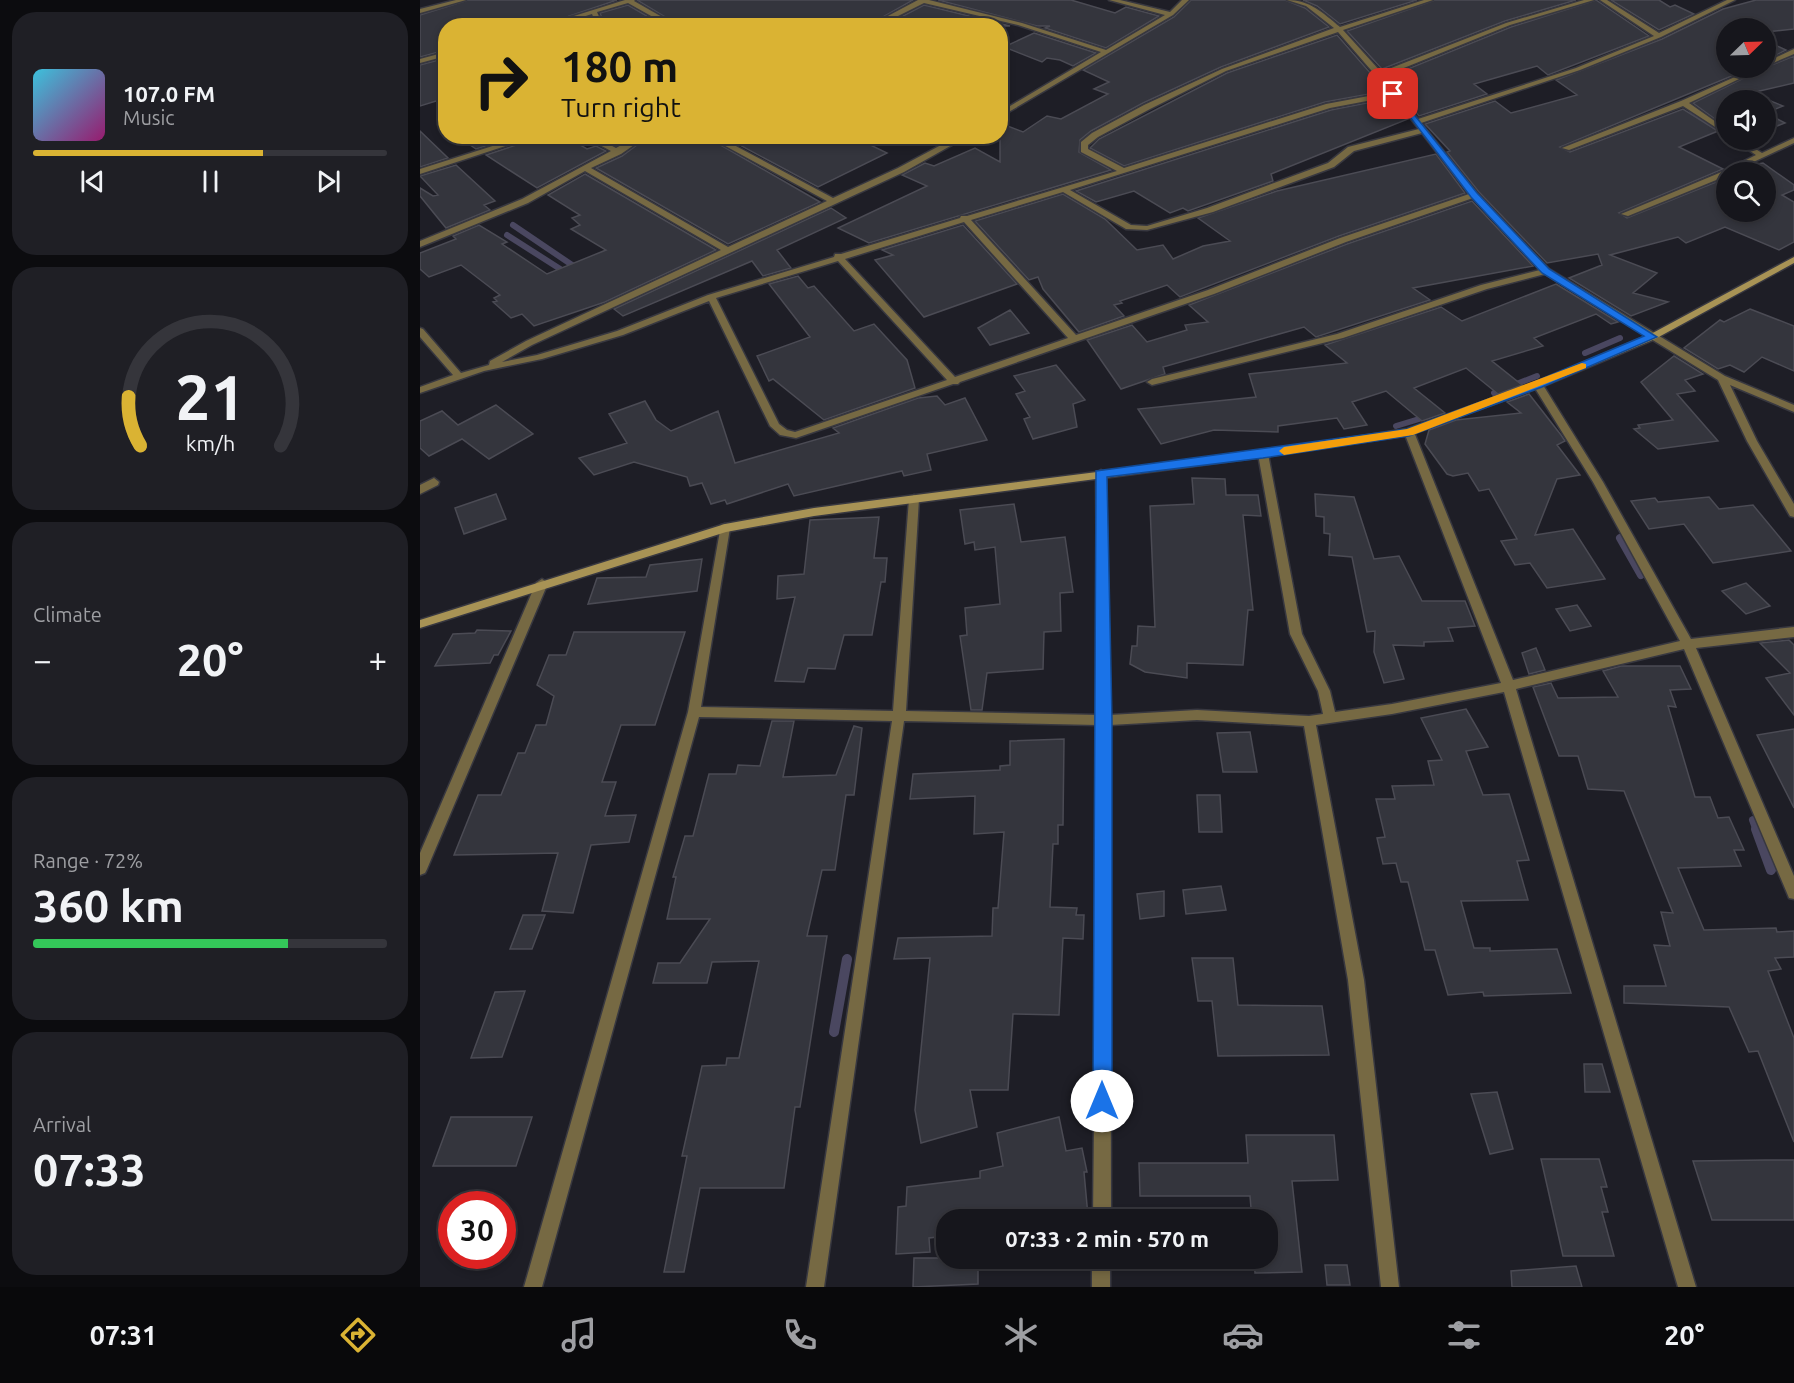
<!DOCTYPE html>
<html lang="en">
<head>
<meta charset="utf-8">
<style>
	body { margin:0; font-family:Ubuntu,sans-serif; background:#1f1f25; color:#f1f3f6; height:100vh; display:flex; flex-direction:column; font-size:22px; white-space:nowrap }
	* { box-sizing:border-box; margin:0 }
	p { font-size:20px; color:#9e9fa3 }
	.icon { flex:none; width:33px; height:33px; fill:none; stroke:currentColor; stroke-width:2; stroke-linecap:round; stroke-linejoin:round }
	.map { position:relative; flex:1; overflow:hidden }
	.side { display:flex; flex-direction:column; gap:12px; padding:12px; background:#0c0c0f; width:420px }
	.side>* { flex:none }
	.guide { position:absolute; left:18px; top:18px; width:570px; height:126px; border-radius:24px; box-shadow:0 3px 9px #0003,0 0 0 2px #35353b; background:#dab333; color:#111; overflow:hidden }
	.needle { width:39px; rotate:67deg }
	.buttons { position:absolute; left:1296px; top:18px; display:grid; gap:12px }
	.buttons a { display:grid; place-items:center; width:60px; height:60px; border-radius:50%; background:#16161c; box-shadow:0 3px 9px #0003,0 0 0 2px #35353b; font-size:30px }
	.speed { position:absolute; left:18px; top:1191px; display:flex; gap:12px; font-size:30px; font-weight:700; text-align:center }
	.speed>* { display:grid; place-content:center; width:78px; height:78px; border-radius:50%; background:#16161c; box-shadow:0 3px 9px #0003,0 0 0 2px #35353b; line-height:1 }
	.speed .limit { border:9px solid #d22; background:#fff; color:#111 }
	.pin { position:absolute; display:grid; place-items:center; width:51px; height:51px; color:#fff; margin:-26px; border-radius:12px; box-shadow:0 3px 9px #0006 }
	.me { position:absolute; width:66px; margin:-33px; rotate:0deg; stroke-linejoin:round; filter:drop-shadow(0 0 4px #0008) }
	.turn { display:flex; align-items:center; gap:21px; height:126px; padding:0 24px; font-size:27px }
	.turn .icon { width:78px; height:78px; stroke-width:2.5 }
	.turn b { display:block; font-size:42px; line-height:51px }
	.big { font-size:45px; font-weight:600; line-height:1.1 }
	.side .tile { flex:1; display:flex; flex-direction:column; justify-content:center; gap:9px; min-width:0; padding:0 21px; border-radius:24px; background:#1f1f25 }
	.side .dial { align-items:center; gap:0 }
	.dial svg { height:156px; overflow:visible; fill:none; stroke:#35353b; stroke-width:7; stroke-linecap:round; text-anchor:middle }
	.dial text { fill:#f1f3f6; stroke:none }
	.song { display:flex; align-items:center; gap:18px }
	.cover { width:72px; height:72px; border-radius:9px; background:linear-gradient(135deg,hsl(190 70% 55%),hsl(320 70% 35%)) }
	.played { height:6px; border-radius:3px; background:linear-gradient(90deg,#dab333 65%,#35353b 65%) }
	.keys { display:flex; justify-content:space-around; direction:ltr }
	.heat { display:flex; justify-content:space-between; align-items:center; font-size:33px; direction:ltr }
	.charge { height:9px; border-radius:4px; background:linear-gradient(90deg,#34c759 72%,#35353b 0) }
	.trip { position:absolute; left:516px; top:1209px; width:342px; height:60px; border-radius:24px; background:#16161c; box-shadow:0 3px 9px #0003,0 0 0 2px #35353b; font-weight:600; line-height:60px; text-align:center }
	.tab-bar { display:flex; height:96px; justify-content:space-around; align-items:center; background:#09090b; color:#9e9fa3 }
	.tab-bar .icon { width:42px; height:42px }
	.tab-bar .on { color:#dab333 }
	.tab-bar b { font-size:27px; color:#f1f3f6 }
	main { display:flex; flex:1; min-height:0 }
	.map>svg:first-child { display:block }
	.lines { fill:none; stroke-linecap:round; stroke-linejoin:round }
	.stream-far3 { stroke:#4a4760; stroke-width:4.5 }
	.stream-far2 { stroke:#4a4760; stroke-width:6 }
	.stream-far1 { stroke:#4a4760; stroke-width:8 }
	.stream { stroke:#4a4760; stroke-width:10 }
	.building { fill:#34353d; stroke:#4b4b54; stroke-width:1.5 }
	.minor-casing { stroke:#383840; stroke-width:3 }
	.secondary-casing { stroke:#383840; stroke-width:3 }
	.minor { fill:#766943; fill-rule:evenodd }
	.secondary { fill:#a89355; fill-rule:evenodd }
	.route { fill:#1a73e8; stroke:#114b97; stroke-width:1.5 }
	.slow { fill:#f59e0b }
</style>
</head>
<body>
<main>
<section class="side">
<div class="tile">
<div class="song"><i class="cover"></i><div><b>107.0 FM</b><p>Music</p></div></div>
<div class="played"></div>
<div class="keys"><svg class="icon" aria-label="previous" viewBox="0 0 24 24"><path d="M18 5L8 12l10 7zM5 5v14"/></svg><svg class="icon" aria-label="pause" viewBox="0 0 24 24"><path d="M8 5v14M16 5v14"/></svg><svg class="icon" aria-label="next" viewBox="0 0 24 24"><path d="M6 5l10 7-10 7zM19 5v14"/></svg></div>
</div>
<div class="tile dial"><svg viewBox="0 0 100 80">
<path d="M14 69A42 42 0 1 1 86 69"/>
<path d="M14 69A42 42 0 0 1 8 44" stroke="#dab333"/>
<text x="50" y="56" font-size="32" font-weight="700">21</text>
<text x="50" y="72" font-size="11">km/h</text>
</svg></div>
<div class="tile"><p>Climate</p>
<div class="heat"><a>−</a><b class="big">20°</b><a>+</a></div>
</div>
<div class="tile"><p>Range · 72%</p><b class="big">360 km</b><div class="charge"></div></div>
<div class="tile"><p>Arrival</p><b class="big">07:33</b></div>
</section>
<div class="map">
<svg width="1374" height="1287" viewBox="0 0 1374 1287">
	<rect width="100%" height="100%" fill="#1e1e26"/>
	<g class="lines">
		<path class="stream-far3" d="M1271 111 1288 123
			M1291 125 1306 135
			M1313 140 1316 142"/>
		<path class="stream-far2" d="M93 225 158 269
			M87 235 148 274
			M1165 353 1200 338
			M1074 393 1117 376
			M976 426 1009 416"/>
		<path class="stream-far1" d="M1200 538 1221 575
			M1333 820 1337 831"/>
		<path class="stream" d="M1336 829 1351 870
			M414 1032 427 959"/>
	</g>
	<path class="building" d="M48 0H197L120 26H26V50L0 57V15Z
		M217 0H493L447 26H260Z
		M518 0H651L695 13 706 7 739 16 686 48 625 28 630 26H617Z
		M771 0H865L885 8 909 27 801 67 723 103 671 131 660 140 659 152 691 170 449 243 418 228 507 186 482 175 505 163 514 166 555 148 580 162V123L603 132 627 116 641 119 688 94 674 89 689 82 663 70 754 17Z
		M883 0H997L920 24 897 6Z
		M1015 0H1156L1085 21 962 69 927 31Z
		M1176 0 1229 36 1128 75 1117 66 1054 84 1067 94 999 116 968 77 1091 27Z
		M1191 0H1239L1250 7 1255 5 1274 14 1239 30Z
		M1336 0H1374V29L1346 32V28H1306V68H1331L1140 147 1150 152 1263 109 1298 131 1259 147 1303 169 1199 213 1207 218 1306 178V212H1346V172H1316L1332 165 1343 163 1374 185V190L1362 195 1374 202V242L1359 250 1305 227 1266 243 1258 237 1190 255 1237 273 1213 293 1248 302 1211 316 1149 278 1182 265 1178 254 1127 263 1059 192 1027 152 1030 151 1005 124 1075 101 1091 113 1157 95 1136 80 1242 39 1303 9Z
		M208 5 244 26H185L180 13Z
		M504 5 590 26H464Z
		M614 33 676 53 653 66 640 60 627 58 622 62 584 47Z
		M917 35 966 91 905 102 704 166 670 148 679 139 807 73Z
		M1346 41 1366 50 1346 60Z
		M1374 56V83L1331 93 1363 106 1346 113V100H1306V127L1273 103 1344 68Z
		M26 58V98L0 106V65Z
		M972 98 988 119 851 174 853 181 768 211 763 208 750 213 714 191 676 202 656 191 911 110Z
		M1346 113 1365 123 1346 130Z
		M0 131 28 158 0 167Z
		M37 136H75L82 141 56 149Z
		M124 136H145L167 149 176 146 186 151 117 188 66 155Z
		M229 136H285L400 202 308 244 176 168 202 156Z
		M303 136H432L467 153 398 187Z
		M1016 154 1045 193 919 236 760 297 747 285 700 301 702 303 694 305 704 316 659 332 623 289 618 277 609 280 555 221 643 194 685 219 717 250 743 245 753 259 783 246 810 241 778 218 857 191Z
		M36 165 75 201 64 205 70 210 26 228 0 196V188L13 196 18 195 0 176Z
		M165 174 296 250 185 302 114 326 102 314 91 318 73 302 77 301 74 298 80 295 41 265 9 277 0 269V253L36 239 33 236 59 225 87 242 82 244 127 274 186 250 151 229 160 225 152 218 160 215 128 195Z
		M1052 201 1113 266 993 288 1010 300 896 337 884 327 743 367 745 374 701 389 667 340 712 325 727 342 767 330 765 325 788 322 769 305 927 244Z
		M411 208 426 218 357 250 371 268 343 276 332 261 203 316 194 309Z
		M543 225 597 284 504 317 455 260 473 255 462 250Z
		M378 276 388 288 394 286 434 331 454 324 487 360 495 388 404 420 353 379 349 381 337 356 390 337 349 284Z
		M1136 284 1198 322 1191 324 1176 314 1114 338 1123 346 1072 361 1102 385 1078 394 1046 368 994 388 1025 413 1002 421 966 391 932 402 947 425 924 429 917 418 858 426V432L794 430 741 444 718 409 836 397 829 374 927 363 905 345 1021 307 1042 321Z
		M1330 309 1374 326V371L1342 357 1324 372 1310 365 1298 369 1264 348 1300 320 1304 322Z
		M590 310 609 333 570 345 558 328Z
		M1254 356 1283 374 1265 380 1275 391 1257 394 1298 441 1238 449 1214 429 1220 428 1218 425 1253 420 1221 382Z
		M636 365 665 400 653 404 657 427 613 439 604 419 610 417 596 394 605 391 594 376Z
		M1109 394 1141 435 1145 441 1137 445 1160 475 1137 479 1115 535 1153 529 1185 579 1127 588 1110 563 1095 565 1081 541 1097 539 1069 489 1059 491 1048 473 1033 476 1027 474 1005 444 1009 430 1036 420 1101 413 1087 402Z
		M517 396 525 405 545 398 567 440 507 454 511 470 484 476 482 471 374 496 368 484 307 504 305 500 291 504 282 483 270 486 267 477 214 462 174 475 159 458 207 443 189 414 225 401 236 420 251 431 298 411 315 463 419 433 413 428 498 398Z
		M76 405 113 434 69 459 42 439 9 456 0 448V421L22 411 38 425Z
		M772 478 805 479 806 495H838L841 516 823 515 833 610H828L823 665 767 663V678L725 672 710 664 712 646H717L718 626 735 627 730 506 774 504Z
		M76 494 86 519 44 534 35 508Z
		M895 494 934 497 954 559 979 556 1002 601H1045L1055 626 1028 628 1033 641 1004 642V646L973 645 984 679 964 683 954 652 955 631 947 632 932 557 909 555 910 534 904 533V517L896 516Z
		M1289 497 1299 509 1333 505 1371 551 1293 563 1264 524 1229 529 1211 501 1235 498 1238 502Z
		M594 504 601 542 645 537 653 592 640 593 641 631 624 632 623 669 567 673 562 710H551L540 636 547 635 545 608 580 604 575 547 555 550 554 542 545 544 540 510Z
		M459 517 454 558H467L465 582H461L452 635H424L415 669 388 668 384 682 355 681 375 597 357 599 358 576 384 574 390 520Z
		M282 559 277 591 168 604 177 578 226 577 230 565Z
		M1326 583 1350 606 1326 614 1302 591Z
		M1157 605 1171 626 1150 631 1136 609Z
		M57 630 91 631 78 655H74L70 663 15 666 33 634 55 633Z
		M154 632H265L235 725H201L182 782H196L185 816 216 815 209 842 171 845 153 913 122 911 138 853 34 855 58 795H81L98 753H105L116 725H126L134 696 117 685 129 655H146Z
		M1369 640 1374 645V715L1346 678 1370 673 1340 643Z
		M1116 648 1125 670 1109 674 1102 653Z
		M1201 666H1260L1271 689 1250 690 1256 707 1248 706 1275 797H1290L1298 818 1309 817 1324 850H1314L1321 866 1258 868 1284 930 1356 928 1357 932 1374 931V957L1355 958 1361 969 1348 971 1374 1038V1142L1338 1051 1329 1052 1309 1007 1204 1003V986H1246L1234 945 1250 946 1241 912 1253 913 1204 791 1168 789 1158 756H1139L1113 687 1131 683 1138 698 1198 697 1183 671Z
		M1046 709 1068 747 1046 751 1063 795 1089 794 1109 860 1097 861 1108 900 1041 901 1054 948H1070V951L1137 949 1151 993 1064 996 1063 992 1028 995 1015 950H1005L988 882H981L976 863 963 864 957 838 965 837 956 799H975L972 786 1014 785 1008 761 1022 760 1001 718Z
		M352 721H374L363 777 416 775 434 726 442 728 434 795H426L415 870H402L387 936H407L380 1107H375L364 1188H280L264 1272H244L267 1156H262L282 1066 306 1065 307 1058H319L339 961 292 962 287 983H233L238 963H260L290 919H247L256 877H253L265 836H273L289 774H316L318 765 340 766Z
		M1374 729V808L1337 735Z
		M830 732 837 772H803L797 733Z
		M644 739 643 825H638V844H633L630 907 657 908 656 915H664L663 939 643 938 639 1015 593 1014 588 1090H550L557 1127 501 1143 495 1110 510 958 474 959 478 938 572 936 573 908H578L584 832 554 834 555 796 490 799 493 774 580 770V766L590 765V741Z
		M777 795H800L802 832H779Z
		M801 886 806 910 766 914 763 890Z
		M744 891V916L720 919 717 894Z
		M103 915H125L112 949H90Z
		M772 958H813L818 1005 902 1006 909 1055 798 1056 792 1001H778Z
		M105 991 82 1057 51 1058 75 992Z
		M1164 1064H1182L1190 1092H1165Z
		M1077 1092 1093 1149 1070 1154 1051 1094Z
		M31 1117H112L96 1166H13Z
		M639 1117 646 1151 662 1148 667 1172H664L668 1216 644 1220H526V1236L509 1238 510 1252 476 1254 478 1207 486 1206 487 1187 560 1178V1171L583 1166 577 1133Z
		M826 1135H914L918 1180 872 1181 882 1272 835 1273 834 1258H848V1220H832L830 1196H720L719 1163H828Z
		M1121 1159H1179L1187 1187H1181L1188 1212H1182L1194 1256H1143Z
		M1346 1160H1374V1220H1292L1273 1161Z
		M494 1258H558V1284L493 1287Z
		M905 1265H927L930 1285H907Z
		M1156 1266 1162 1287H1092L1091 1271Z"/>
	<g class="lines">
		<g class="minor-casing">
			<path id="minor" d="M36 0H46L0 13V9Z
				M205 0H215L214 1 258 26H249L208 3 177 12 183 26H177L172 14 134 26H122Z
				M498 0H509L602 23 686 50 745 15 689 0H700L750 12 762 0H769L753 15 580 117V112L681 52 598 25 504 3 458 26H449Z
				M867 0C890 0 903 13 920 27L1004 0H1013L923 30 961 72 1086 23 1164 0H1174L1090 25 964 76 998 119 1156 68 1234 36 1180 0H1187L1239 33 1307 0H1315L1241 37 1160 70 1001 123 1057 193 1129 269 1305 376 1374 405V412L1310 385 1337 441 1374 504V517L1370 516 1327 441 1298 380 1125 274 1067 289 923 338 732 385 727 382 732 379 917 334 1061 285 1120 270 1053 198 926 242 794 294 540 382 538 384H533L376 438 360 435 350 426 289 301 203 335 122 359 64 371 0 393V387L33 375 0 337V328L3 329 41 373 69 365 70 361 106 341 301 250 165 171 108 203 0 247V241L102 199 191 151 163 136H173L196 148 218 136H227L201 154 171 168 308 247 407 201 287 136H297L413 198 478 168 538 136H548L484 172 112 345 82 362 117 355 197 331 288 295 414 257 415 254H421L540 218 541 216H547L697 171 661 152V142L672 133 724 105 802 69 914 28 886 6ZM918 32 970 92 906 104 704 168 668 149V145L678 137 730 109 806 71ZM973 96 999 129 928 147 908 163 787 208 727 226 711 225 650 190 910 108ZM1002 133 1049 194 920 238 788 290 656 335 551 220 643 192 706 229 727 230 793 212 914 167 934 151ZM544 222 648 338 535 377 425 259ZM418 261 527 380 375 432 367 430 359 424 296 298Z
				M1374 49V54L1346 66V62Z
				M26 52V56L0 63V59Z
				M1335 68H1342L1269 103 1306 129V134L1263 106 1149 150 1142 148 1261 101Z
				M104 136H116L0 174V169Z
				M1374 138V143L1312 172H1306V176L1208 216 1201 214 1304 171 1336 155 1314 140H1321L1342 153Z
				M1118 382 1123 385 1183 482 1271 639 1374 627V637L1276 648 1374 876V899L1369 898 1367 893 1264 649 1096 689 1276 1287H1258L1084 692 972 714 896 725 944 980 979 1287H961L928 980 884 726 777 720 690 725 691 1220H673L678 725 484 721 404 1287H386L472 721 279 717 122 1287H104L268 712 301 525 305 524 310 528 281 707 473 711 489 499 494 495 499 499 486 711 678 715 676 474 681 470 686 474 690 715 777 710 889 716 903 714 898 691 870 634 838 454 843 451 848 454 882 634 910 691 915 712 972 704 1081 683 984 432 989 429 994 432 1093 680 1260 641 1173 482 1113 385Z
				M14 478 19 482 18 485 0 494V485Z
				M122 579 128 583 7 869 5 873 0 875V853L116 583Z
				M672 1258H690V1287H672Z"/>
		</g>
		<g class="secondary-casing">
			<path id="secondary" d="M1374 257V263L1235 339 1121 387 989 435 843 457 394 516 306 532 0 628V620L305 524 394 508 843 451 987 429 1115 383 1229 335Z"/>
		</g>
		<use href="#minor" class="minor"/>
		<use href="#secondary" class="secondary"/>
	</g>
	<path class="route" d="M971 92H976L1057 193 1129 269 1237 337 1122 387 989 436 843 458 687 477 692 720V1101L689 1107 682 1110 676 1107 673 1101 676 471 987 429 1114 382 1224 336 1122 273 1051 197Z"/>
	<path class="slow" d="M1162 363 1166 364V368L993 435 864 455 859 451 864 447 987 429Z"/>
</svg>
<div class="buttons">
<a><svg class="needle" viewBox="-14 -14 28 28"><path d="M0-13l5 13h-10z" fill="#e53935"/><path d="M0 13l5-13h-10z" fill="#9e9fa3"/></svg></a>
<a><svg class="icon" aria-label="sound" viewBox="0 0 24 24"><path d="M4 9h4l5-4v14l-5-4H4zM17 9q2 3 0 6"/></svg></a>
<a><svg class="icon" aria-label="search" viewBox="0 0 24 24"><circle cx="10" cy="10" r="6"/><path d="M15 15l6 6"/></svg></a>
</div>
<div class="speed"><div class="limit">30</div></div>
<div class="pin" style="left:973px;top:94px;background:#d93025"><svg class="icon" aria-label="arrive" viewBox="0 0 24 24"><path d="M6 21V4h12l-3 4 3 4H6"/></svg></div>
<svg class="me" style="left:682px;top:1101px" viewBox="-20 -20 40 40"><circle r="19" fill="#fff"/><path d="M0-13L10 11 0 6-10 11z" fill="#1a73e8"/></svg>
<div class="trip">07:33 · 2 min · 570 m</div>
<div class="guide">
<div class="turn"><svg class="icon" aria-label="right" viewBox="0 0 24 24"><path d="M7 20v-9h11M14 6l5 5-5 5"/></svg><div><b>180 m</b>Turn right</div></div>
</div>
</div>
</main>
<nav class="tab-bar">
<b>07:31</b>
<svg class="icon on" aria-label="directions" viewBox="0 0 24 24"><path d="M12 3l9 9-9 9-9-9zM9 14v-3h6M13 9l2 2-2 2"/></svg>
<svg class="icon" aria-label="music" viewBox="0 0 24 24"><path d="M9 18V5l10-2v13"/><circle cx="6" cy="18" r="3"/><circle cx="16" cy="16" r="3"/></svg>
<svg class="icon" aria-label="phone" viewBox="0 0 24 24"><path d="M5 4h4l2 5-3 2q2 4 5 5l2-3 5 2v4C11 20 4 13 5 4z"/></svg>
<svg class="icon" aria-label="climate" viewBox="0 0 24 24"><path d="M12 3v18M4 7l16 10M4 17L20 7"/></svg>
<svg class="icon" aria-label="car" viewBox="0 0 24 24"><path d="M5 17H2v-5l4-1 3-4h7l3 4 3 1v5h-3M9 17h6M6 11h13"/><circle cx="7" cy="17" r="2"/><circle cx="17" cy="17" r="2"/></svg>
<svg class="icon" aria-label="filters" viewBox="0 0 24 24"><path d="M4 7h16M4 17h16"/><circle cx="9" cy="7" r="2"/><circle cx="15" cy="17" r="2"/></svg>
<b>20°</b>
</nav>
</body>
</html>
